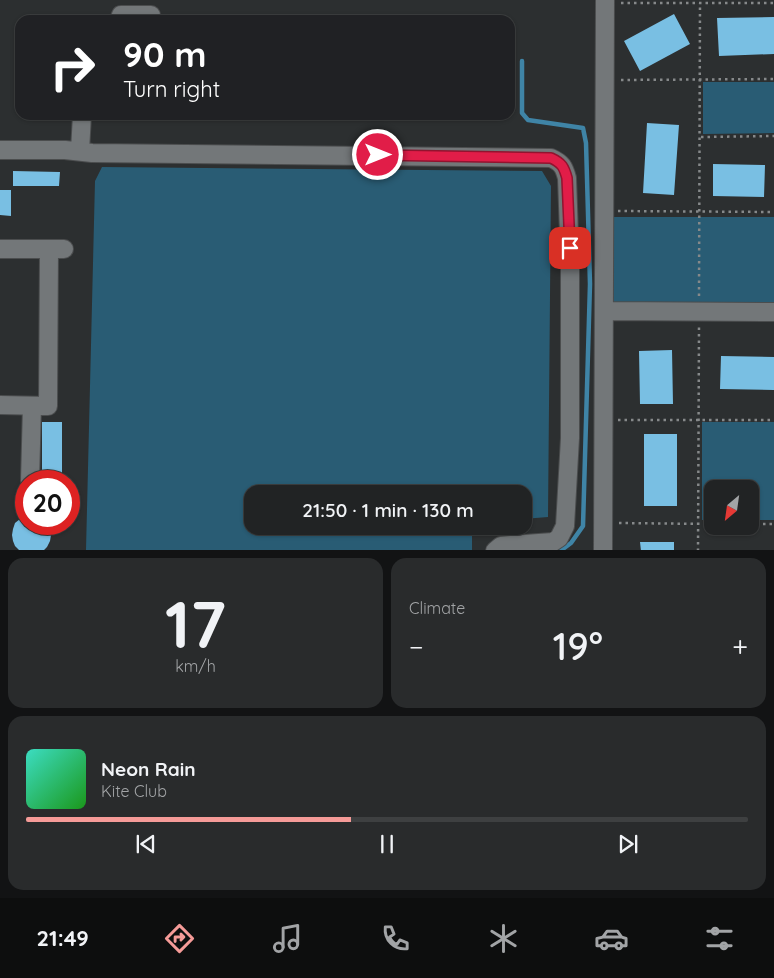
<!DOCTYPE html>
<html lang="en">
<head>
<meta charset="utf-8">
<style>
	body { margin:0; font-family:Quicksand,sans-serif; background:#292b2c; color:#f1f3f6; height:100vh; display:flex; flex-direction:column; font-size:19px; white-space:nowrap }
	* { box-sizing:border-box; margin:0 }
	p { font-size:16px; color:#a2a4a6 }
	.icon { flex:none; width:28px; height:28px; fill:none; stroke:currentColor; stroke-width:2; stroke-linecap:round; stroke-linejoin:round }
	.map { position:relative; height:550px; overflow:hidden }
	.drawer { display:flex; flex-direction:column; gap:8px; padding:8px; background:#121314; flex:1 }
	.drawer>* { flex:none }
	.guide { position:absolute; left:15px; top:15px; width:500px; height:105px; border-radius:15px; box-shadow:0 1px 4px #0004,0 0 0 1px #3e4041; background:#202124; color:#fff; overflow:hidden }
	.needle { width:32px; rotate:209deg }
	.fabs { position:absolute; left:704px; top:480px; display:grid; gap:10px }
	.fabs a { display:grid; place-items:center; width:55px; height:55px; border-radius:10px; background:#212324; box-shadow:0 1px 4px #0004,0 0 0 1px #3e4041; font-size:25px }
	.speed { position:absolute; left:15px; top:470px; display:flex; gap:10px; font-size:25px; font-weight:700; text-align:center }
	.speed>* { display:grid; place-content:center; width:65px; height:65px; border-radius:50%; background:#212324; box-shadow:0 1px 4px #0004,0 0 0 1px #3e4041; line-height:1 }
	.speed .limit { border:8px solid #d22; background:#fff; color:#111 }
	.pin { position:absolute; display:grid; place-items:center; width:42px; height:42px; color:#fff; margin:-21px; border-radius:10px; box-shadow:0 2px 8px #0006 }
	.me { position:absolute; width:55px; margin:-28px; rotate:90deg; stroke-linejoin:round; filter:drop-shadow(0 0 4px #0008) }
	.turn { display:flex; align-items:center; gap:18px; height:105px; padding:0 25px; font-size:22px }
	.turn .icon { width:65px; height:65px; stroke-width:2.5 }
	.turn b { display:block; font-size:35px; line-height:42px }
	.big { font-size:38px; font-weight:600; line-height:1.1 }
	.drawer .tile { flex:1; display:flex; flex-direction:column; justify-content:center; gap:8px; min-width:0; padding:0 18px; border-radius:15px; background:#292b2c }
	.drawer .dial { align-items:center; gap:0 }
	.dial b { font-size:65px; line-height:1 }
	.song { display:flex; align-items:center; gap:15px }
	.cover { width:60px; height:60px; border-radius:8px; background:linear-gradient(135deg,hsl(170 70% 55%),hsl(120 70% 35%)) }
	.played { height:5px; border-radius:2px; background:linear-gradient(90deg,#f59b98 45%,#3e4041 45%) }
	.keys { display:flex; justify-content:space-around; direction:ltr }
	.heat { display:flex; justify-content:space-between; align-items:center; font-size:28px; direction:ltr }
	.drawer .tiles { flex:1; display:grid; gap:8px; grid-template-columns:1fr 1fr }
	.tile:last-child { grid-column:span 2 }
	.trip { position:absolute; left:244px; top:485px; width:288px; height:50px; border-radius:15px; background:#212324; box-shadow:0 1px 4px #0004,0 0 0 1px #3e4041; font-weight:600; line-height:50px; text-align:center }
	.tabs { display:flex; height:80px; justify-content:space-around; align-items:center; background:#0d0e0e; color:#a2a4a6 }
	.tabs .icon { width:35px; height:35px }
	.tabs .active { color:#f59b98 }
	.tabs b { font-size:22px; color:#f1f3f6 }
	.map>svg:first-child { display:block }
	.green { fill:#295c74 }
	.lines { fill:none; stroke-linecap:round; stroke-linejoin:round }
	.stream { stroke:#3f84a6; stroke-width:4.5 }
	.building { fill:#79bfe3 }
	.minor-casing { stroke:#4b4d4e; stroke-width:20 }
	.path { stroke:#86898a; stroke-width:2.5; stroke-dasharray:2.5 4; stroke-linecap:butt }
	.minor { stroke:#737779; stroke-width:18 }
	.route-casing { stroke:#92132f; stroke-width:12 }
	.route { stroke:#e11d48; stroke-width:9 }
</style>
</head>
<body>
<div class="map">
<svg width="774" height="551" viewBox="0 0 774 551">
	<rect width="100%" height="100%" fill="#2c2f30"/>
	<path class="green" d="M703 82H774V133L703 134Z
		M102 167 542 171 551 186 548 517 523 519 522 494H252V526H472V550H86L95 181Z
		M611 217H774V307H612Z
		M702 422H774V520H750V489H712V520H702Z"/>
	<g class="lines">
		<path class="stream" d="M522 61V113L528 120 583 128 586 143 590 284 583 526 571 543 560 551"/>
	</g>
	<path class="building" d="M674 14 690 44 640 71 624 41Z
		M774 17V54L719 56 717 18Z
		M647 123 679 125 674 195 643 193Z
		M713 164 765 165 764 197 713 196Z
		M13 171 60 172 59 186H13Z
		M0 190H11V216L0 215Z
		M672 350 673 404H640L639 351Z
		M721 356 774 357V390L720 389Z
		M42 422H62V481H42Z
		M644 434H677V506H644Z
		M26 516V524H47L50 529 51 535 50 541 47 547 43 551H20L15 546 13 541 12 535 13 529 15 523 20 519Z
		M640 542H674V551H641Z"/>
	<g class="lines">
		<g class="minor-casing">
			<path id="minor" d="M119 20 121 15H151V20
				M0 150H65L92 153 551 158C562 163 564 167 567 178L570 262V438L565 526 559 538 553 542 511 545 501 546 495 551
				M80 151 82 115
				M0 249H64
				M604 311 774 312
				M0 405 48 406 49 249
				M30 481 32 406
				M603 551 605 0"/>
		</g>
		<path class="path" d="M621 3H774
			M621 80 774 79
			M701 137 774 136
			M618 211 774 212
			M699 296 700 3
			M618 420H774
			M619 523 712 524
			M750 524H774
			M698 551 699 327"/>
		<use href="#minor" class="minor"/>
	</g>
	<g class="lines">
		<g class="route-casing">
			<path id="route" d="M378 155 551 158C562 163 564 167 567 178L570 248"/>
		</g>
		<use href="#route" class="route"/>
	</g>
</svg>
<div class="fabs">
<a><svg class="needle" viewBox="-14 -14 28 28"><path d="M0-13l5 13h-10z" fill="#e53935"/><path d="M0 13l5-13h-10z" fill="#a2a4a6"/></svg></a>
</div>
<div class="speed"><div class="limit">20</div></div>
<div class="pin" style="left:570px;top:248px;background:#d93025"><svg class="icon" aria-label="arrive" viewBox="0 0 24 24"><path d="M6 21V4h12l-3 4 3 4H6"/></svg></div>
<svg class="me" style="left:378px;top:155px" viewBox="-20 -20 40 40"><circle r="17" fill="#e11d48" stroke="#fff" stroke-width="3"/><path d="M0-11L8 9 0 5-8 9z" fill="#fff"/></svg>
<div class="trip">21:50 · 1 min · 130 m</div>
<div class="guide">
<div class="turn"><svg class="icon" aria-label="right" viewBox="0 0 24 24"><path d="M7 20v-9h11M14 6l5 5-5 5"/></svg><div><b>90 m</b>Turn right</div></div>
</div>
</div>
<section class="drawer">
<div class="tiles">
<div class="tile dial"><b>17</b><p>km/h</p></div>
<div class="tile"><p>Climate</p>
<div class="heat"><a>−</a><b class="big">19°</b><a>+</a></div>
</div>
<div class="tile">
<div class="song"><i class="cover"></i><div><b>Neon Rain</b><p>Kite Club</p></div></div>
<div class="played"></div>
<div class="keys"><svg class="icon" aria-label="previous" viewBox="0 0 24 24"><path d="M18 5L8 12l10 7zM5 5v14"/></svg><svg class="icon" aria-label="pause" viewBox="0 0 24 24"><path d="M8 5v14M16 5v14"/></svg><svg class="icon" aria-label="next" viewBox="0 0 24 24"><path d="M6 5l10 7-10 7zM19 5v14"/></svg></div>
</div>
</div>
</section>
<nav class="tabs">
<b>21:49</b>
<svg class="icon active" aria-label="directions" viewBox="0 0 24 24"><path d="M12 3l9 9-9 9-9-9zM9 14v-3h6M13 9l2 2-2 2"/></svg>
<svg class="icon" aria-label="music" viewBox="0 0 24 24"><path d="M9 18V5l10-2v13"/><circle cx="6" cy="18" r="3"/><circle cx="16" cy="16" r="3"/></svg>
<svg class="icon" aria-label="phone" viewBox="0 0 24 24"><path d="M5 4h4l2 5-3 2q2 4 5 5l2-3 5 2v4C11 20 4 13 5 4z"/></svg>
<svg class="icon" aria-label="climate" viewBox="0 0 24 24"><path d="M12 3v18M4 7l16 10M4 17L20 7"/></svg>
<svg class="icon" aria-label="car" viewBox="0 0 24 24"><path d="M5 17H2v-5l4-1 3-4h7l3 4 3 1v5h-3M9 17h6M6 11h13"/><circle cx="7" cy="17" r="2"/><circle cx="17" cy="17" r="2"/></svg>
<svg class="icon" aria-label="filters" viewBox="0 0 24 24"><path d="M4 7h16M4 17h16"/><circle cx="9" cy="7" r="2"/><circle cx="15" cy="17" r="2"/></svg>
</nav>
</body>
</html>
